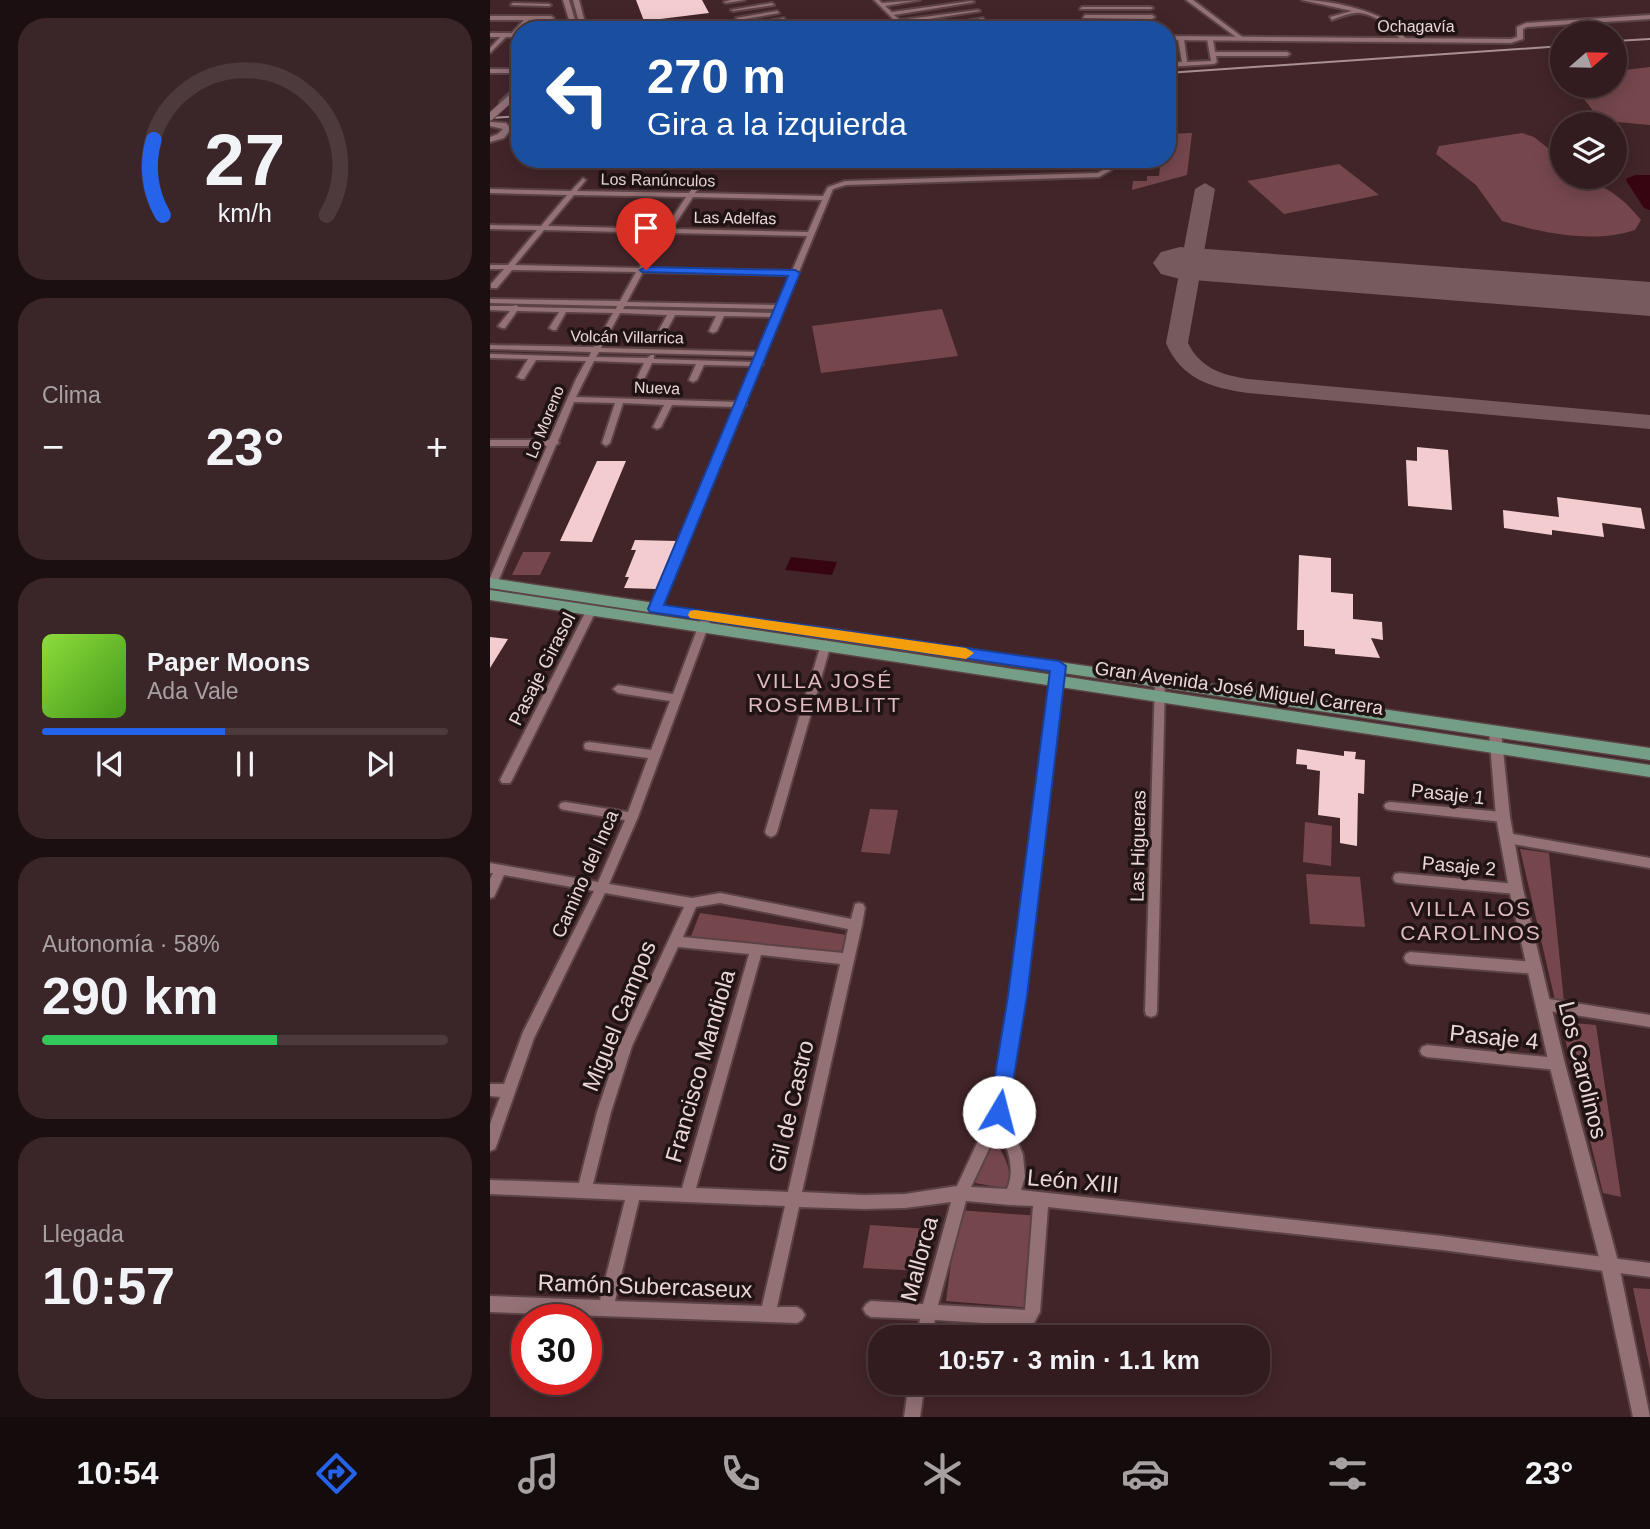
<!DOCTYPE html>
<html lang="es">
<head>
<meta charset="utf-8">
<style>
	body { margin:0; font-family:Helvetica,sans-serif; background:#3a2528; color:#f1f3f6; height:100vh; display:flex; flex-direction:column; font-size:26px; white-space:nowrap }
	* { box-sizing:border-box; margin:0 }
	p { font-size:23px; color:#a8a1a4 }
	.icon { flex:none; width:38px; height:38px; fill:none; stroke:currentColor; stroke-width:2; stroke-linecap:round; stroke-linejoin:round }
	.map { position:relative; flex:1; overflow:hidden }
	.details { display:flex; flex-direction:column; gap:18px; padding:18px; background:#1c0f11; width:490px }
	.details>* { flex:none }
	.hud { position:absolute; left:21px; top:21px; width:665px; height:147px; border-radius:28px; box-shadow:0 4px 18px #0003,0 0 0 2px #4d3a3d; background:#1a4fa0; color:#fff; overflow:hidden }
	.needle { width:46px; rotate:70deg }
	.controls { position:absolute; left:1060px; top:21px; display:grid; gap:14px }
	.controls a { display:grid; place-items:center; width:77px; height:77px; border-radius:50%; background:#321c1f; box-shadow:0 4px 18px #0003,0 0 0 2px #4d3a3d; font-size:35px }
	.speed { position:absolute; left:21px; top:1304px; display:flex; gap:14px; font-size:35px; font-weight:700; text-align:center }
	.speed>* { display:grid; place-content:center; width:91px; height:91px; border-radius:50%; background:#321c1f; box-shadow:0 4px 18px #0003,0 0 0 2px #4d3a3d; line-height:1 }
	.speed .limit { border:10px solid #d22; background:#fff; color:#111 }
	.pin { position:absolute; display:grid; place-items:center; width:60px; height:60px; color:#fff; margin:-72px -30px; border-radius:50% 50% 50% 0; rotate:-45deg; box-shadow:0 0 7px #0007 }
	.pin .icon { rotate:45deg }
	.me { position:absolute; width:77px; margin:-38px; rotate:8deg; stroke-linejoin:round; filter:drop-shadow(0 0 5px #0008) }
	.turn { display:flex; align-items:center; gap:24px; height:147px; padding:0 21px; font-size:32px }
	.turn .icon { width:91px; height:91px; stroke-width:2.5 }
	.turn b { display:block; font-size:49px; line-height:60px }
	.big { font-size:52px; font-weight:600; line-height:1.1 }
	.details .widget { flex:1; display:flex; flex-direction:column; justify-content:center; gap:10px; min-width:0; padding:0 24px; border-radius:28px; background:#3a2528 }
	.details .dial { align-items:center; gap:0 }
	.dial svg { height:182px; overflow:visible; fill:none; stroke:#4d3a3d; stroke-width:7; stroke-linecap:round; text-anchor:middle }
	.dial text { fill:#f1f3f6; stroke:none }
	.song { display:flex; align-items:center; gap:21px }
	.cover { width:84px; height:84px; border-radius:10px; background:linear-gradient(135deg,hsl(90 70% 55%),hsl(100 70% 35%)) }
	.played { height:7px; border-radius:4px; background:linear-gradient(90deg,#2563eb 45%,#4d3a3d 45%) }
	.keys { display:flex; justify-content:space-around; direction:ltr }
	.heat { display:flex; justify-content:space-between; align-items:center; font-size:38px; direction:ltr }
	.charge { height:10px; border-radius:5px; background:linear-gradient(90deg,#34c759 58%,#4d3a3d 0) }
	.trip { position:absolute; left:378px; top:1325px; width:402px; height:70px; border-radius:28px; background:#321c1f; box-shadow:0 4px 18px #0003,0 0 0 2px #4d3a3d; font-weight:600; line-height:70px; text-align:center }
	.tabs { display:flex; height:112px; justify-content:space-around; align-items:center; background:#140b0c; color:#a8a1a4 }
	.tabs .icon { width:49px; height:49px }
	.tabs .selected { color:#2563eb }
	.tabs b { font-size:32px; color:#f1f3f6 }
	main { display:flex; flex:1; min-height:0 }
	.map>svg:first-child { display:block }
	.green { fill:#75474d }
	.water { fill:#370512 }
	.lines { fill:none; stroke-linecap:round; stroke-linejoin:round }
	.taxiway { fill:#755a5e; fill-rule:evenodd }
	.runway { fill:#755a5e; fill-rule:evenodd }
	.building { fill:#f3ccd0 }
	.minor-casing { stroke:#5a4245; stroke-width:4 }
	.tertiary-casing { stroke:#5a4245; stroke-width:4 }
	.secondary-casing { stroke:#5a4245; stroke-width:4 }
	.primary-casing { stroke:#5a4245; stroke-width:3 }
	.minor { fill:#937175; fill-rule:evenodd }
	.tertiary { fill:#937175; fill-rule:evenodd }
	.secondary { fill:#937175; fill-rule:evenodd }
	.primary { fill:#749f86; fill-rule:evenodd }
	.rail { stroke:#a89093; stroke-width:2 }
	.secondary-bridge-casing { stroke:#5a4245; stroke-width:9; stroke-linecap:butt }
	.secondary-bridge { stroke:#937175; stroke-width:7 }
	.route { fill:#2563eb; stroke:#184099; stroke-width:2 }
	.slow { fill:#f59e0b }
	.labels { text-anchor:middle; dominant-baseline:central; stroke-width:7; stroke-linejoin:round; paint-order:stroke }
	.far-street-label { font-size:16px; fill:#ead6d8; stroke:#201314 }
	.street-label { font-size:19px; fill:#ead6d8; stroke:#201314 }
	.neighbourhood-label { font-size:21px; letter-spacing:2px; fill:#dfb9bd; stroke:#201314 }
	.near-street-label { font-size:23px; fill:#ead6d8; stroke:#201314 }
</style>
</head>
<body>
<main>
<section class="details">
<div class="widget dial"><svg viewBox="0 0 100 80">
<path d="M14 69A42 42 0 1 1 86 69"/>
<path d="M14 69A42 42 0 0 1 10 36" stroke="#2563eb"/>
<text x="50" y="56" font-size="32" font-weight="700">27</text>
<text x="50" y="72" font-size="11">km/h</text>
</svg></div>
<div class="widget"><p>Clima</p>
<div class="heat"><a>−</a><b class="big">23°</b><a>+</a></div>
</div>
<div class="widget">
<div class="song"><i class="cover"></i><div><b>Paper Moons</b><p>Ada Vale</p></div></div>
<div class="played"></div>
<div class="keys"><svg class="icon" aria-label="previous" viewBox="0 0 24 24"><path d="M18 5L8 12l10 7zM5 5v14"/></svg><svg class="icon" aria-label="pause" viewBox="0 0 24 24"><path d="M8 5v14M16 5v14"/></svg><svg class="icon" aria-label="next" viewBox="0 0 24 24"><path d="M6 5l10 7-10 7zM19 5v14"/></svg></div>
</div>
<div class="widget"><p>Autonomía · 58%</p><b class="big">290 km</b><div class="charge"></div></div>
<div class="widget"><p>Llegada</p><b class="big">10:57</b></div>
</section>
<div class="map">
<svg width="1160" height="1417" viewBox="0 0 1160 1417">
	<rect width="100%" height="100%" fill="#422529"/>
	<path class="green" d="M1160 67V125L1127 122 1107 116 1084 86H1125V71Z
		M702 133 697 175 642 190 643 181H657V176H669L670 166 628 164 629 159H677V134Z
		M1032 133 1044 137 1073 160V177C1106 177 1131 195 1151 220L1145 230C1104 244 1053 233 1012 221L986 185 946 154 949 146Z
		M849 164 889 195 794 214 757 181Z
		M452 309 468 356 331 373 322 326Z
		M33 552H61L50 575H22Z
		M380 809 408 810 400 854 371 852Z
		M815 822 842 826 841 866 813 862Z
		M1030 849 1059 853 1074 1002 1065 1000Z
		M816 874 870 877 875 927 820 924Z
		M210 913 357 935 353 954 200 939Z
		M1071 1022 1106 1025 1131 1197 1113 1193Z
		M504 1141C516 1157 522 1169 518 1189L480 1182Z
		M468 1210 550 1216 542 1308 456 1301Z
		M380 1225 438 1229 433 1271 373 1268Z
		M1143 1288 1160 1289V1369Z"/>
	<path class="water" d="M1145 175H1160V210L1154 208 1137 182 1136 179Z
		M301 557 347 562 342 575 295 570Z"/>
	<g class="lines">
		<path class="taxiway" d="M715 183 725 189 698 343C710 368 732 375 758 379L1160 415V429L758 393C722 388 691 379 676 343L705 189Z"/>
		<path class="runway" d="M690 247 1160 282V316L690 279 671 274 663 263 671 252Z"/>
	</g>
	<path class="building" d="M146 0H212L219 13 154 21Z
		M927 447 958 450 962 510 918 506 916 460 927 461Z
		M107 461H136L102 542 70 541Z
		M1067 497 1151 508 1155 529 1112 523 1114 537 1062 530V535L1014 528 1013 510 1069 517Z
		M145 540 186 541 166 589 134 588 139 577H135L146 550H141Z
		M809 555 841 558V592L863 594V619L892 622 893 640 881 638 890 658 845 654V649L814 646V630H807Z
		M0 637 18 639 0 668Z
		M807 749 854 756V751L866 752 865 759 875 760 874 794 868 793 867 846 850 843V818L828 815 830 771 817 769V765L806 764Z"/>
	<g class="lines">
		<g class="minor-casing">
			<path id="minor" d="M241 0H255L236 3 234 2Z
				M384 0H389L392 3 430 0 395 6 402 12 482 1 484 2 404 15 410 20 488 10 490 11 413 23 419 30H414Z
				M812 0C836 0 876 8 897 21 905 26 911 33 917 40L912 41C902 29 887 15 870 13 862 12 850 17 842 20L840 17 862 11Z
				M23 3 59 4 61 5 59 6 21 5Z
				M282 3 284 5 243 11 241 10Z
				M592 7H661L663 8 661 9H590Z
				M287 11 289 13 249 20 246 18Z
				M595 15H662L665 17 662 19 593 18Z
				M0 16H61L64 18 61 20H39L23 37 20 35 34 20H0Z
				M294 18 296 21 256 28 253 26Z
				M493 18 495 21 438 30H424Z
				M594 24 668 25 671 27 668 29 592 27Z
				M13 34 18 35 0 53V48Z
				M691 37 694 39 697 62 721 61 717 39 720 37 723 39 725 52H797L800 54 797 56H726L727 62 724 64 677 67V63L692 62 688 39Z
				M0 69H30V73H0Z
				M30 83V88L14 104H10V102Z
				M616 159H622L621 170 609 177 356 185 343 189 272 362 273 364 270 366 255 403 256 405 254 407 169 611H163L161 609 245 407 182 405 171 427 167 429 163 427 174 405 133 403 120 443 116 446 112 443 125 403 84 402 68 441 69 443 66 445 7 584 5 586 0 587V578L57 446H0V440H59L86 379 96 361 46 360 34 379H31L27 377 38 359 0 358V354L99 357 101 352 0 349V345L104 347 123 313 76 312 66 330H63L59 328 69 312 27 311 15 328H12L8 326 20 311 0 310V306H23L26 305 29 307 126 309 127 306 0 303V299L130 301 146 272 22 270 7 288H1V284L14 269H0V265H18L47 230 0 229V225L51 226 77 195 0 193V189L81 191 93 178 96 180 87 191 199 193 205 185 207 184 210 186 205 193 333 196 338 187 355 181 608 173 615 169ZM84 195 196 197 175 229 58 226ZM203 197 332 200 318 232 182 229ZM54 230 172 233 149 268 25 265ZM179 233 317 236 302 271 156 268ZM153 272 300 275 288 305 137 302ZM135 306 286 309 285 313 133 309ZM130 313 177 315 169 330 173 332 177 330 185 315 226 316 219 331 223 333 227 331 234 316 283 317 269 352 111 348ZM109 352 267 356 264 362 164 359V355H161L157 358 106 357ZM104 361 154 363 146 380 150 382 154 380 162 363 206 364 199 380 203 382 207 380 214 365 262 366 247 402 86 397Z
				M101 608 106 611 22 780 20 783H12L10 780 96 611Z
				M217 613 222 616 148 817 119 884 202 898 230 893 361 919 365 904 369 903 373 904 375 908 372 925 312 1192 374 1195 415 1194 467 1186 502 1111 521 995 564 666 569 662 574 666 533 995 516 1112 533 1155 535 1177 531 1190 952 1236 1160 1263V1277L952 1250 558 1207 550 1312 544 1323 539 1326 445 1320 442 1337H426L430 1319 381 1317 376 1314 373 1309 376 1304 381 1301 433 1304 461 1202 415 1208 374 1209 309 1207 287 1307H307L312 1310 315 1315 312 1320 307 1323 0 1312V1296L110 1300 135 1200 0 1194V1180L89 1183 107 1112 129 1046 194 907 115 893 44 1038 7 1144 5 1149 0 1151V1124L10 1097 0 1096V1084H14L33 1032 104 891 14 875 4 897 0 898V879L3 873H0V863L108 882 135 820 75 810 71 809 69 806 71 803 75 802 138 812 158 758 99 750 95 749 94 746 95 743 99 742 161 750 180 701 128 693 123 689 128 685 183 694 212 616ZM230 903 358 929 353 953 193 937 206 907ZM188 947 259 954 192 1188 103 1184 121 1112 142 1046ZM271 955 350 964 298 1192 206 1188ZM509 1128C517 1147 526 1168 517 1189L481 1187ZM149 1200 295 1206 272 1306 125 1301ZM476 1201 520 1205 543 1206 535 1310 448 1305Z
				M336 640 341 644 287 832 285 835 281 837 277 835 275 832 331 644Z
				M670 678 675 682 667 1011 666 1015 661 1017 656 1015 655 1011 665 682Z
				M900 802 1013 812 1017 814 1019 817 1017 820 1013 822 900 810 896 809 894 806 896 803Z
				M1017 833 1160 858V868L1017 843 1013 841 1011 838 1013 835Z
				M909 873 1026 884 1030 885 1032 889 1030 893 1026 894 909 883 905 882 903 878 905 874Z
				M920 952 1046 962 1050 964 1052 968 1050 972 1046 974 920 964 916 962 914 958 916 954Z
				M1053 998 1160 1015V1027L1053 1010 1048 1008 1047 1004 1048 1000Z
				M937 1045 1067 1058 1072 1060 1074 1064 1072 1068 1067 1070 937 1057 932 1055 930 1051 932 1047Z
				M419 1382H435L430 1417H414Z"/>
		</g>
		<g class="tertiary-casing">
			<path id="tertiary" d="M696 0H703L755 39 750 40Z
				M1005 726 1009 728 1011 731 1020 817 1033 889 1075 1064 1129 1265 1160 1417H1143L1111 1265 1059 1064 1019 889 1006 817 999 731 1001 728Z"/>
		</g>
		<g class="secondary-casing">
			<path id="secondary" d="M73 0H79L88 30H82Z
				M83 0H89L97 30H91Z
				M1160 15V19L1037 27 1033 29V39L1021 43 677 40V36L1021 39 1027 37V27L1036 23Z
				M0 33H30V37H0Z
				M0 122 16 123 21 129 14 138 0 142V137L8 134 13 129 0 126Z"/>
		</g>
		<g class="primary-casing">
			<path id="primary" d="M0 578 171 604 178 609 171 614 0 588Z
				M0 590 1160 765V777L0 600Z
				M321 626 1160 748V760L316 635 314 631 316 627Z"/>
		</g>
		<use href="#minor" class="minor"/>
		<use href="#tertiary" class="tertiary"/>
		<use href="#secondary" class="secondary"/>
		<use href="#primary" class="primary"/>
		<path class="rail" d="M1125 41 1160 39
			M677 73 1073 46
			M0 118 30 116"/>
		<g class="secondary-bridge-casing">
			<path id="secondary-bridge" d="M0 117 30 90"/>
		</g>
		<use href="#secondary-bridge" class="secondary-bridge"/>
	</g>
	<path class="route" d="M156 267 305 270 310 273 174 605 569 661 576 666 537 996 517 1119 509 1122 502 1119 499 1112 518 996 560 671 160 612 158 609 298 276 152 272 150 270Z"/>
	<path class="slow" d="M205 610 476 648 484 653 476 659 200 618 198 615 200 611Z"/>
	<g class="labels">
		<g class="far-street-label">
			<text x="926" y="26">Ochagavía</text>
			<text transform="translate(168 180) rotate(1)">Los Ranúnculos</text>
			<text transform="translate(245 218) rotate(1)">Las Adelfas</text>
			<text transform="translate(137 337) rotate(1)">Volcán Villarrica</text>
			<text transform="translate(167 388) rotate(2)">Nueva</text>
			<text transform="translate(55 422) rotate(-68)">Lo Moreno</text>
		</g>
		<g class="street-label">
			<text transform="translate(52 669) rotate(-63)">Pasaje Girasol</text>
			<text transform="translate(749 688) rotate(8)">Gran Avenida José Miguel Carrera</text>
			<text transform="translate(958 794) rotate(6)">Pasaje 1</text>
			<text transform="translate(648 846) rotate(-89)">Las Higueras</text>
			<text transform="translate(969 866) rotate(5)">Pasaje 2</text>
			<text transform="translate(95 874) rotate(-66)">Camino del Inca</text>
		</g>
		<g class="neighbourhood-label">
			<text x="335" y="680">VILLA JOSÉ<tspan x="335" dy="24">ROSEMBLITT</tspan></text>
			<text x="981" y="908">VILLA LOS<tspan x="981" dy="24">CAROLINOS</tspan></text>
		</g>
		<g class="near-street-label">
			<text transform="translate(129 1016) rotate(-68)">Miguel Campos</text>
			<text transform="translate(1004 1037) rotate(6)">Pasaje 4</text>
			<text transform="translate(210 1066) rotate(-74)">Francisco Mandiola</text>
			<text transform="translate(1093 1070) rotate(76)">Los Carolinos</text>
			<text transform="translate(301 1106) rotate(-77)">Gil de Castro</text>
			<text transform="translate(583 1181) rotate(5)">León XIII</text>
			<text transform="translate(429 1259) rotate(-75)">Mallorca</text>
			<text transform="translate(155 1286) rotate(2)">Ramón Subercaseux</text>
		</g>
	</g>
</svg>
<div class="controls">
<a><svg class="needle" viewBox="-14 -14 28 28"><path d="M0-13l5 13h-10z" fill="#e53935"/><path d="M0 13l5-13h-10z" fill="#a8a1a4"/></svg></a>
<a><svg class="icon" aria-label="layers" viewBox="0 0 24 24"><path d="M12 4l9 5-9 5-9-5zM3 14l9 5 9-5"/></svg></a>
</div>
<div class="speed"><div class="limit">30</div></div>
<div class="pin" style="left:156px;top:270px;background:#d93025"><svg class="icon" aria-label="arrive" viewBox="0 0 24 24"><path d="M6 21V4h12l-3 4 3 4H6"/></svg></div>
<svg class="me" style="left:509px;top:1112px" viewBox="-20 -20 40 40"><circle r="19" fill="#fff"/><path d="M0-13L10 11 0 6-10 11z" fill="#2563eb"/></svg>
<div class="trip">10:57 · 3 min · 1.1 km</div>
<div class="hud">
<div class="turn"><svg class="icon" aria-label="left" viewBox="0 0 24 24"><path d="M17 20v-9H6M10 6l-5 5 5 5"/></svg><div><b>270 m</b>Gira a la izquierda</div></div>
</div>
</div>
</main>
<nav class="tabs">
<b>10:54</b>
<svg class="icon selected" aria-label="directions" viewBox="0 0 24 24"><path d="M12 3l9 9-9 9-9-9zM9 14v-3h6M13 9l2 2-2 2"/></svg>
<svg class="icon" aria-label="music" viewBox="0 0 24 24"><path d="M9 18V5l10-2v13"/><circle cx="6" cy="18" r="3"/><circle cx="16" cy="16" r="3"/></svg>
<svg class="icon" aria-label="phone" viewBox="0 0 24 24"><path d="M5 4h4l2 5-3 2q2 4 5 5l2-3 5 2v4C11 20 4 13 5 4z"/></svg>
<svg class="icon" aria-label="climate" viewBox="0 0 24 24"><path d="M12 3v18M4 7l16 10M4 17L20 7"/></svg>
<svg class="icon" aria-label="car" viewBox="0 0 24 24"><path d="M5 17H2v-5l4-1 3-4h7l3 4 3 1v5h-3M9 17h6M6 11h13"/><circle cx="7" cy="17" r="2"/><circle cx="17" cy="17" r="2"/></svg>
<svg class="icon" aria-label="filters" viewBox="0 0 24 24"><path d="M4 7h16M4 17h16"/><circle cx="9" cy="7" r="2"/><circle cx="15" cy="17" r="2"/></svg>
<b>23°</b>
</nav>
</body>
</html>
